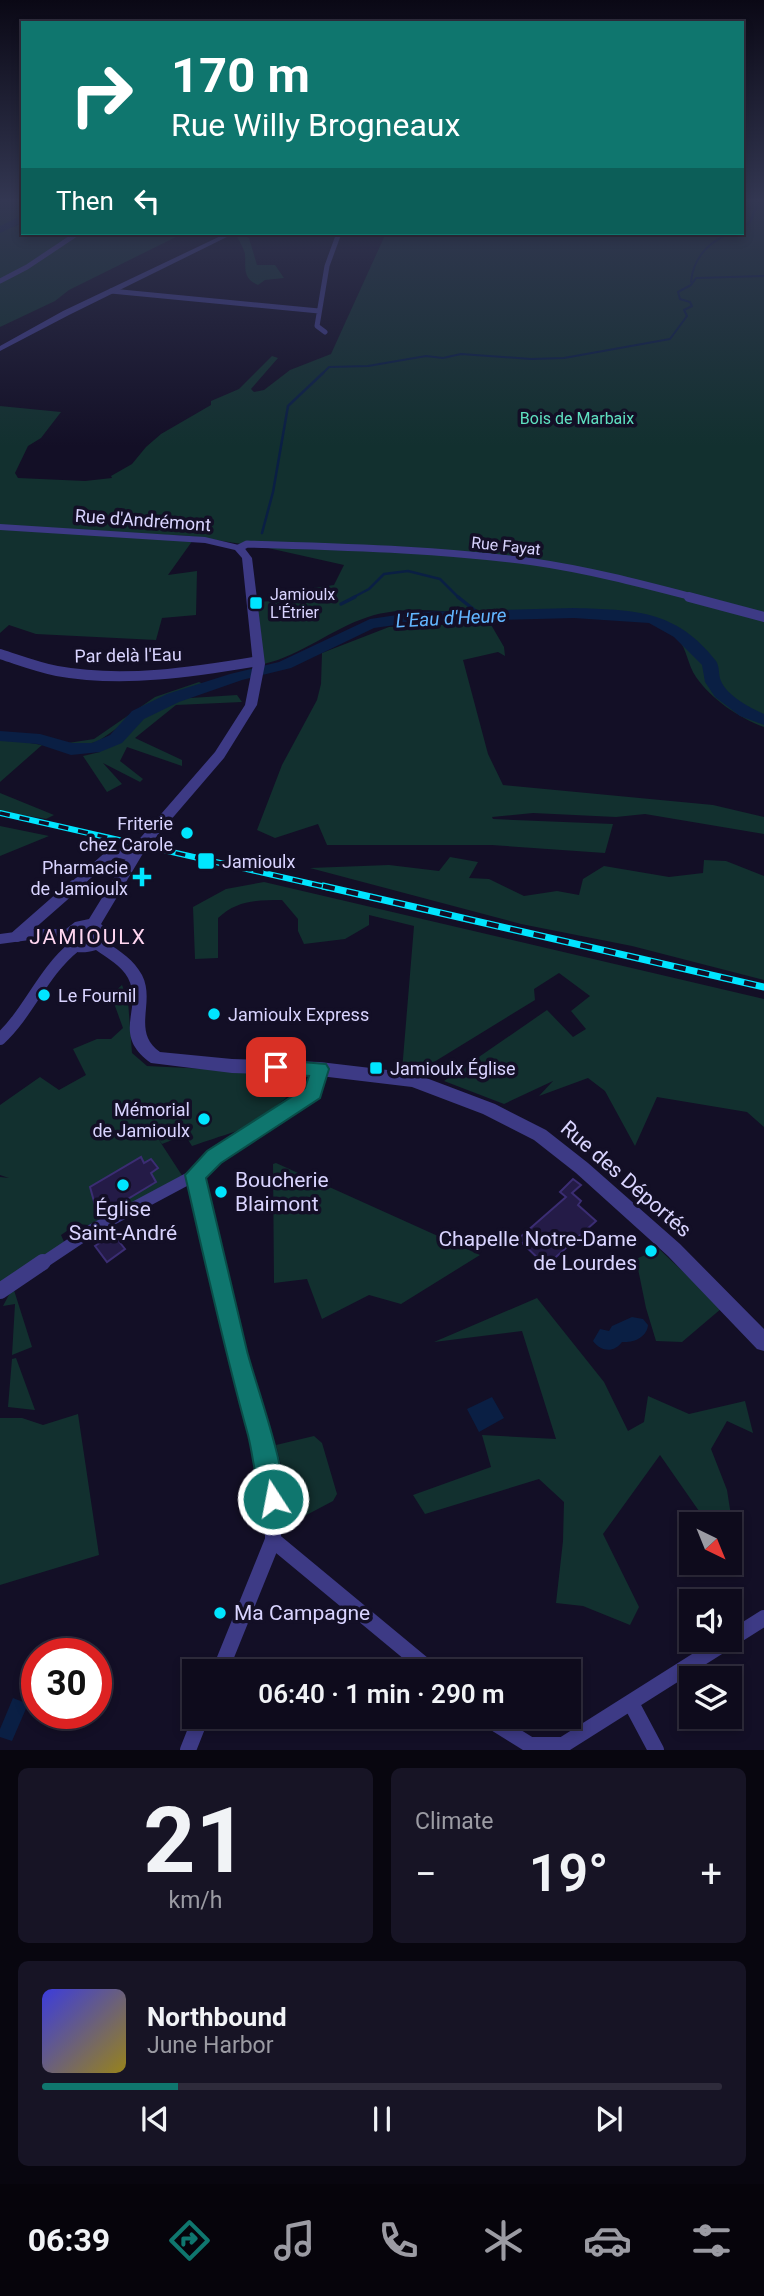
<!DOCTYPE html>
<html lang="en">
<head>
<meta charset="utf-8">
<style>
	body { margin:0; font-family:Roboto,sans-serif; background:#171425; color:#f1f3f6; height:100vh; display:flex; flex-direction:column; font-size:26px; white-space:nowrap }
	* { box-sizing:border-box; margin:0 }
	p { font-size:23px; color:#9b9ba3 }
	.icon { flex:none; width:38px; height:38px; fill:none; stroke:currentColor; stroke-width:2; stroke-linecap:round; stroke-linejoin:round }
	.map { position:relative; height:1750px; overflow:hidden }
	.panel { display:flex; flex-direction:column; gap:18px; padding:18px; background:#08060f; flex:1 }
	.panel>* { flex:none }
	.banner { position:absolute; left:21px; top:21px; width:723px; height:214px; border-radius:0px; box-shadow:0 4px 10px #0003,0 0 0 2px #2e2b3b; background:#0f766e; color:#fff; overflow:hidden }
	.needle { width:46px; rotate:137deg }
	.fabs { position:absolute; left:679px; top:1512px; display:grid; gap:14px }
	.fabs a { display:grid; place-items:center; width:63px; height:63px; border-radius:0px; background:#0e0b1c; box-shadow:0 4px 10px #0003,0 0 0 2px #2e2b3b; font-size:35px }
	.speed { position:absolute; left:21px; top:1638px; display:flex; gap:14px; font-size:35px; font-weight:700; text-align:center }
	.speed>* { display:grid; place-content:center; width:91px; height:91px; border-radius:50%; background:#0e0b1c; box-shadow:0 4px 10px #0003,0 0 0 2px #2e2b3b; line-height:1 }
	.speed .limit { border:10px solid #d22; background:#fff; color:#111 }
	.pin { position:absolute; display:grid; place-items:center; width:60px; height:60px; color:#fff; margin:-30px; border-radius:14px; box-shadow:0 4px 10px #0006 }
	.me { position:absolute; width:77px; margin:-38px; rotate:349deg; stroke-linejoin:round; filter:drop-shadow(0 0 5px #0008) }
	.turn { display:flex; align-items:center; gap:24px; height:147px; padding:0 35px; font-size:32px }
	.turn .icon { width:91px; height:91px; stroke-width:2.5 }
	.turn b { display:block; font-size:49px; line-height:60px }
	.then { display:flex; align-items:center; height:66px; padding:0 35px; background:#0003; gap:14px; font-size:26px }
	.big { font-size:52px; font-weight:600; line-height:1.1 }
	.panel .card { flex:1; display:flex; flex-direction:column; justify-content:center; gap:10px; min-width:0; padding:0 24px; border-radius:10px; background:#171425 }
	.panel .dial { align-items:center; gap:0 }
	.dial b { font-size:91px; line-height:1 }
	.song { display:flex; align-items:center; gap:21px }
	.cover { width:84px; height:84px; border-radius:10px; background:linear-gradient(135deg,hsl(240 70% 55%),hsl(50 70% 35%)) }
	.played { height:7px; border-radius:4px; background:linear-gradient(90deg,#0f766e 20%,#2e2b3b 20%) }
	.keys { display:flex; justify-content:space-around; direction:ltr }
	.heat { display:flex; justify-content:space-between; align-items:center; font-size:38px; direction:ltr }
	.panel .tiles { flex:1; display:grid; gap:18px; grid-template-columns:1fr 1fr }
	.card:last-child { grid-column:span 2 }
	.trip { position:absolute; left:182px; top:1659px; width:399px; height:70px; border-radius:0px; background:#0e0b1c; box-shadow:0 4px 10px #0003,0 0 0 2px #2e2b3b; font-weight:600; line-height:70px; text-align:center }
	.tabs { display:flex; height:112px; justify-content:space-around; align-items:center; background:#06040b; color:#9b9ba3 }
	.tabs .icon { width:49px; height:49px }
	.tabs .current { color:#0f766e }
	.tabs b { font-size:32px; color:#f1f3f6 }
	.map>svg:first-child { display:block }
	.green { fill:#12302f }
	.water { fill:#0a1f44 }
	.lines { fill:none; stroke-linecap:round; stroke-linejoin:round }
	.stream-far2 { stroke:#0a1f44; stroke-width:2 }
	.stream-far1 { stroke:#0a1f44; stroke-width:2.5 }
	.stream { stroke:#0a1f44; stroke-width:3.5 }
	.river { fill:#0a1f44; fill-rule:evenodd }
	.building { fill:#241b47; stroke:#3b2d73; stroke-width:2 }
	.minor-far4 { stroke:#3d3a85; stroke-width:5 }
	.minor-far3 { stroke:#3d3a85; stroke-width:7 }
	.minor-far2 { stroke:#3d3a85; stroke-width:10 }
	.minor-far1 { stroke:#3d3a85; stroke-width:12 }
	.minor { stroke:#3d3a85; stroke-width:16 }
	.tertiary { fill:#3d3a85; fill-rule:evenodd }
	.rail-far1-casing { stroke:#00e5ff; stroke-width:6 }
	.rail-casing { stroke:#00e5ff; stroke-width:7 }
	.rail-far1 { stroke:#130f26; stroke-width:3.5; stroke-dasharray:10; stroke-linecap:butt }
	.rail { stroke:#130f26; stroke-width:4.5; stroke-dasharray:12; stroke-linecap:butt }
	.route { fill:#0f766e; stroke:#0a4d48; stroke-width:2 }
	.poi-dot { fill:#00e5ff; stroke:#130f26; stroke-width:2.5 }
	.labels { text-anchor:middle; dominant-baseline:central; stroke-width:7; stroke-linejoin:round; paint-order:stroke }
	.far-park-label { font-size:16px; fill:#5fe0c0; stroke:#130f26 }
	.far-street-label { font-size:16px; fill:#d9d4ff; stroke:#130f26 }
	.far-poi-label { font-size:16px; fill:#d9d4ff; stroke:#130f26; text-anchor:start }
	.street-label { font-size:18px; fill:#d9d4ff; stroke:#130f26 }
	.poi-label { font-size:18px; fill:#d9d4ff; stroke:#130f26; text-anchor:start }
	.water-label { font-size:19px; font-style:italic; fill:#62b6ff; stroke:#130f26 }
	.quarter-label { font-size:21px; letter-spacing:2px; fill:#ffd6f0; stroke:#130f26 }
	.near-street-label { font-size:21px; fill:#d9d4ff; stroke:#130f26 }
	.near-poi-label { font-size:21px; fill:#d9d4ff; stroke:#130f26; text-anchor:start }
</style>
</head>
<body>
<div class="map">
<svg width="764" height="1750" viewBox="0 0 764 1750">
	<rect width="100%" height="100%" fill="#130f26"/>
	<path class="green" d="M0 201H23V219L12 228 23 222V233H184L69 290 55 301 0 327Z
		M742 201H764V727C739 718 711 699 696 677 688 666 687 649 678 639 632 592 509 614 449 621L465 613C432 610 400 607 368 617 331 629 302 655 264 664L257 602 301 599 300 590 334 585 344 565 268 548 190 536 122 533 193 540 168 575 197 571 196 615 162 618 156 640 36 634 9 625 0 633V406L61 412 41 438 28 446 15 473 18 478 85 481 112 478 111 476 132 464 146 447 161 434 211 405V401L239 389 272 356 278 358 251 389 254 392 264 390 290 370 331 354 386 233H742Z
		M239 233 249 238 257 265H275L284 278 265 280 258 285C242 278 246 268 245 254 244 249 240 242 237 237Z
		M490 623 504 647 505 656 498 652 463 660 488 754 503 785 713 805 764 817V834L645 814 616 817 533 813 492 817 493 819 613 824 605 853 492 845H327L318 824 275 838 257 830 282 765 317 700 321 684 322 653 389 627Z
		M199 682 203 684 155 702 97 742 69 747 68 743 94 739 155 697Z
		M237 695 242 702 176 705 135 738 182 760V766L127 747 120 761 143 779 140 782 103 763 122 784 107 792 83 756 100 752 93 747 126 731 144 715 175 699Z
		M0 738 42 745 0 782Z
		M0 793 54 815 46 819 0 811Z
		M0 826 49 836 0 856Z
		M450 857 478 862 469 878 489 879 524 896 557 891 579 895 583 879 604 866 669 877 703 873 704 860 726 861 764 876V980L632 946 521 924 310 868 389 865 439 871Z
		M264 882 764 999V1127L747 1112 657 1097 635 1146 605 1091 588 1078 539 1096 553 1081 504 1104 444 1081 547 1010 573 1037 586 1029 571 1011 590 996 559 973 534 989 535 1000 421 1070 402 1071 414 926 369 915V925L345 939 304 944 298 931V919L282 900C257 900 237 900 218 918V958L195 959 193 907 226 889Z
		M122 985 128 1001 132 1053 147 1066 248 1071 287 1079 294 1089C288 1100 246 1128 234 1132 222 1136 206 1141 192 1146L185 1135 162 1144 157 1137 183 1177 89 1225 77 1224 61 1235 65 1244 0 1287V1177L9 1178 0 1175V1105L40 1077 59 1090 86 1075 73 1049 97 1039H111L123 1028 111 995Z
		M276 1163 480 1255 401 1304 369 1295 322 1319 307 1279 274 1283 273 1164Z
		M659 1249 722 1308 682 1342 656 1341 646 1308 636 1259Z
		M13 1287 32 1347 12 1355 15 1304 3 1306Z
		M537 1298 604 1382 628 1431 644 1422 648 1396 689 1414 745 1401 753 1433 727 1421 711 1449 727 1490 732 1522 708 1524 660 1455 603 1534 639 1607 630 1625 583 1606 556 1603 563 1541 564 1502 539 1479 425 1514 413 1495 491 1467 482 1435 556 1439 522 1331 434 1342Z
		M16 1358 35 1410 8 1407 12 1359Z
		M78 1414 99 1555 0 1585V1418H22L43 1425Z
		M314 1436 322 1443 337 1494 333 1501 295 1521 276 1445Z"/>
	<path class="water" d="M632 1317 643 1319 648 1325C647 1337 634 1343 622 1342 614 1353 601 1352 593 1341L600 1329 609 1331 612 1326Z
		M492 1397 504 1418 479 1432 467 1409Z
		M13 1698 28 1704 12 1741 0 1737V1729Z"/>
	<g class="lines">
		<path class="stream-far2" d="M742 228 750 222 759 201
			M691 282C693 258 709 242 730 233
			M321 375 329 367 368 366 426 356 443 358 461 354 531 359 564 358 670 339 687 316 684 310 692 306 690 302 680 299 678 292 691 285 696 278 764 276"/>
		<path class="stream-far1" d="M262 533 273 492 288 406 323 373
			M352 598 369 589 384 574 408 571 440 579 459 598"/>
		<path class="stream" d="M458 597 482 616
			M341 604 355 597"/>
		<path class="river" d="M23 215V222L0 233V226Z
			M574 608C633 610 676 609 716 661 720 667 718 674 721 681 727 696 751 708 764 714V725L740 716 715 697 705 682 702 665 674 637 649 623 574 618 417 622 374 628 291 668 242 680 179 702 144 719 122 743 100 752 71 755 38 744 0 741V731L40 734 72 743H92L110 735 132 711 167 694 230 674 279 662 370 619 417 612Z"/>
	</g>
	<path class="building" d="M141 1157 144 1163 151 1159 158 1168 151 1173 156 1182 106 1212 102 1205H95L90 1187Z
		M573 1179 581 1185 572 1193 581 1201 578 1205 596 1221 546 1266 518 1239 566 1197 560 1192Z
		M113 1234 125 1249 107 1262 95 1246Z"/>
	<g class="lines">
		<path class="minor-far4" d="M0 281 27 267 78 233
			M111 291 319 311
			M325 332 317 326 327 266 339 233"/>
		<path class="minor-far3" d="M239 548 247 544C343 547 439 549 534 562 589 570 642 584 696 598"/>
		<path class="minor-far2" d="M689 597 764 617
			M0 654C19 660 37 667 57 671 123 683 194 672 259 661
			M72 888 111 854 120 853 134 857"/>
		<path class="minor-far1" d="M17 936 74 886
			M0 1039C29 1012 43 972 74 947
			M41 1264 92 1230 195 1175
			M216 1264 195 1175 214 1157 314 1093 320 1069"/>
		<path class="minor" d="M215 1262 237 1355 265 1454 273 1499V1540L220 1671
			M0 1291 43 1262
			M273 1540 431 1671
			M631 1703 656 1750
			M485 1717 530 1745H563L764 1618
			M188 1750 201 1717"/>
		<path class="tertiary" d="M227 233H235L69 315 0 351V346L63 311Z
			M0 524 205 537 243 546 252 558 265 664 257 705 224 758 145 850 101 924 106 929V942C120 951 134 960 142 975 156 1002 131 1032 160 1052L232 1059 320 1062 413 1073 495 1104 546 1130 588 1163 680 1244 764 1329V1351L757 1349 668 1256 576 1173 534 1140 483 1114 412 1087 320 1076 232 1073 151 1063C110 1034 144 1009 128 978 122 966 107 958 96 950 82 954 68 954 62 940L37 939 0 944V934L37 929H66L75 922 89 919 135 844 215 752 245 705 253 664 242 558 235 550 205 543 0 530ZM86 930 92 932V939L84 942 78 940 77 935Z"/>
		<g class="rail-far1-casing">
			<path id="rail-far1" d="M0 813 330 888"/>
		</g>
		<g class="rail-casing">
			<path id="rail" d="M323 886 764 987"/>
		</g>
		<use href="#rail-far1" class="rail-far1"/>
		<use href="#rail" class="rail"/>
	</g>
	<linearGradient id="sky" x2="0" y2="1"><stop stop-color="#0a0815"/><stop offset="0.45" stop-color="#333752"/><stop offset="1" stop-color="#333752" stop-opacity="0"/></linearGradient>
	<rect width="764" height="446" fill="url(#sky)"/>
	<path class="route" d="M276 1060 326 1064 329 1069 320 1098 221 1163 206 1178C220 1236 233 1294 247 1351 255 1383 292 1482 282 1508L273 1511 265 1508C255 1485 254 1459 248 1435 224 1349 205 1262 185 1175L207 1151 305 1088 309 1076 269 1073 266 1067 269 1062Z"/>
	<g class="poi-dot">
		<rect x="249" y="596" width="14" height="14" rx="3.5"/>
		<circle cx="187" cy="833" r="7"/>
		<rect x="197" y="852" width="18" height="18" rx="3.5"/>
		<path d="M138.5 866.5h7v7h7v7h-7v7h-7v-7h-7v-7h7z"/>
		<circle cx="44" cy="995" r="7"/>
		<circle cx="214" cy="1014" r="7"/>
		<rect x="369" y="1061" width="14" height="14" rx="3.5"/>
		<circle cx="204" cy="1119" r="7"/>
		<circle cx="123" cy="1185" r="7"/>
		<circle cx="221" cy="1192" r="7"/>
		<circle cx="651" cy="1251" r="7"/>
		<circle cx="220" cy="1613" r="7"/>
	</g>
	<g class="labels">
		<g class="far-park-label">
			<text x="577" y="418">Bois de Marbaix</text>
		</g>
		<g class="far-street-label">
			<text transform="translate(506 546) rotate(6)">Rue Fayat</text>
		</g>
		<g class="far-poi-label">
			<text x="270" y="594">Jamioulx<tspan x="270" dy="18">L'Étrier</tspan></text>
		</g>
		<g class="street-label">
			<text transform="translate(143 520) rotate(4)">Rue d'Andrémont</text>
			<text transform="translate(128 655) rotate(-1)">Par delà l'Eau</text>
		</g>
		<g class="poi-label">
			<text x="173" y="823" text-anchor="end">Friterie<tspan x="173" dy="21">chez Carole</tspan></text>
			<text x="222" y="861">Jamioulx</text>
			<text x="128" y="867" text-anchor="end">Pharmacie<tspan x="128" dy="21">de Jamioulx</tspan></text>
			<text x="58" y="995">Le Fournil</text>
			<text x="228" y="1014">Jamioulx Express</text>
			<text x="390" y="1068">Jamioulx Église</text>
			<text x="190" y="1109" text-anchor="end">Mémorial<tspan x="190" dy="21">de Jamioulx</tspan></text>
		</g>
		<g class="water-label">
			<text transform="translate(451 618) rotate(-3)">L'Eau d'Heure</text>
		</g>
		<g class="quarter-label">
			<text x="88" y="937">JAMIOULX</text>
		</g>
		<g class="near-street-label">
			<text transform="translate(626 1179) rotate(41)">Rue des Déportés</text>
		</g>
		<g class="near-poi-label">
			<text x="235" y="1180">Boucherie<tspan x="235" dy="24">Blaimont</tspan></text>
			<text x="123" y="1209" text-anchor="middle">Église<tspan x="123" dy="24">Saint-André</tspan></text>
			<text x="637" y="1239" text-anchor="end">Chapelle Notre-Dame<tspan x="637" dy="24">de Lourdes</tspan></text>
			<text x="234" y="1613">Ma Campagne</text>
		</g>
	</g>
</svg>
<div class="fabs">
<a><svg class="needle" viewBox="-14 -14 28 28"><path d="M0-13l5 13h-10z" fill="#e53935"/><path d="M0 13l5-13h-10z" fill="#9b9ba3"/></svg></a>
<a><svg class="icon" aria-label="sound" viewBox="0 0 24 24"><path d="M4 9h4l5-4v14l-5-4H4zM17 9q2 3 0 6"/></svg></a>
<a><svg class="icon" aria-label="layers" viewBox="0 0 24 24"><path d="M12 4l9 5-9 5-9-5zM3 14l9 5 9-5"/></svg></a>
</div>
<div class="speed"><div class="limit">30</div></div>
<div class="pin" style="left:276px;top:1067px;background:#d93025"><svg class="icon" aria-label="arrive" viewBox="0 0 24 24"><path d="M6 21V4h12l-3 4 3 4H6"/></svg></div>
<svg class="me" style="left:273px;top:1499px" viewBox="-20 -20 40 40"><circle r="17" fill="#0f766e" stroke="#fff" stroke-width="3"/><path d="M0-11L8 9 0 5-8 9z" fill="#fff"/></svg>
<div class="trip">06:40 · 1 min · 290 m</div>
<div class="banner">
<div class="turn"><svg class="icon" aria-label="right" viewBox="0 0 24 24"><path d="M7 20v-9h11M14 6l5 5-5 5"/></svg><div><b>170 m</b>Rue Willy Brogneaux</div></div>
<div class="then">Then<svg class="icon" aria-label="left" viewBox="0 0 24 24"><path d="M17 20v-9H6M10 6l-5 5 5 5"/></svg></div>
</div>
</div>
<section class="panel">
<div class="tiles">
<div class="card dial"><b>21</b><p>km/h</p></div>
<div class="card"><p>Climate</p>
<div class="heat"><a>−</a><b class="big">19°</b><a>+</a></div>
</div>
<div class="card">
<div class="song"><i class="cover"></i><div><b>Northbound</b><p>June Harbor</p></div></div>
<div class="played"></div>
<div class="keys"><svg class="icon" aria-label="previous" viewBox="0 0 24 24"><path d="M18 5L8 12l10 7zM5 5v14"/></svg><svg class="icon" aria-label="pause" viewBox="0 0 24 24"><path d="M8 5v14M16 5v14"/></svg><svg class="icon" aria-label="next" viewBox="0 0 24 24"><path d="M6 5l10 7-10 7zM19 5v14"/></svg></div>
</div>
</div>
</section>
<nav class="tabs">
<b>06:39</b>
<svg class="icon current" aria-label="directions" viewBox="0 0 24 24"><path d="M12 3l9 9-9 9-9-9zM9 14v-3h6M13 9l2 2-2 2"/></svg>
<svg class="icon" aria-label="music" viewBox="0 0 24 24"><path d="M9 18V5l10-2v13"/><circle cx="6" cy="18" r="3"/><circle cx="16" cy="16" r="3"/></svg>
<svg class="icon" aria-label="phone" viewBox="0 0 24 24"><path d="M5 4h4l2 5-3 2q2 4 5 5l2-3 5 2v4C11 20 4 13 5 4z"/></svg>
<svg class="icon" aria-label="climate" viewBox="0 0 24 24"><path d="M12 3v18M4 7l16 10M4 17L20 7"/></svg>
<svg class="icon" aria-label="car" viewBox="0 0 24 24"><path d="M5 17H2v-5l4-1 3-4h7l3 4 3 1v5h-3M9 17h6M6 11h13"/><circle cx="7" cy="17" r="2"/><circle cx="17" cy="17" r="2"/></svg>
<svg class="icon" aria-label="filters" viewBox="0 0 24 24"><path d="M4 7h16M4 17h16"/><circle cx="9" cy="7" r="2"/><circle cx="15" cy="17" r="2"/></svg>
</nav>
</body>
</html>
